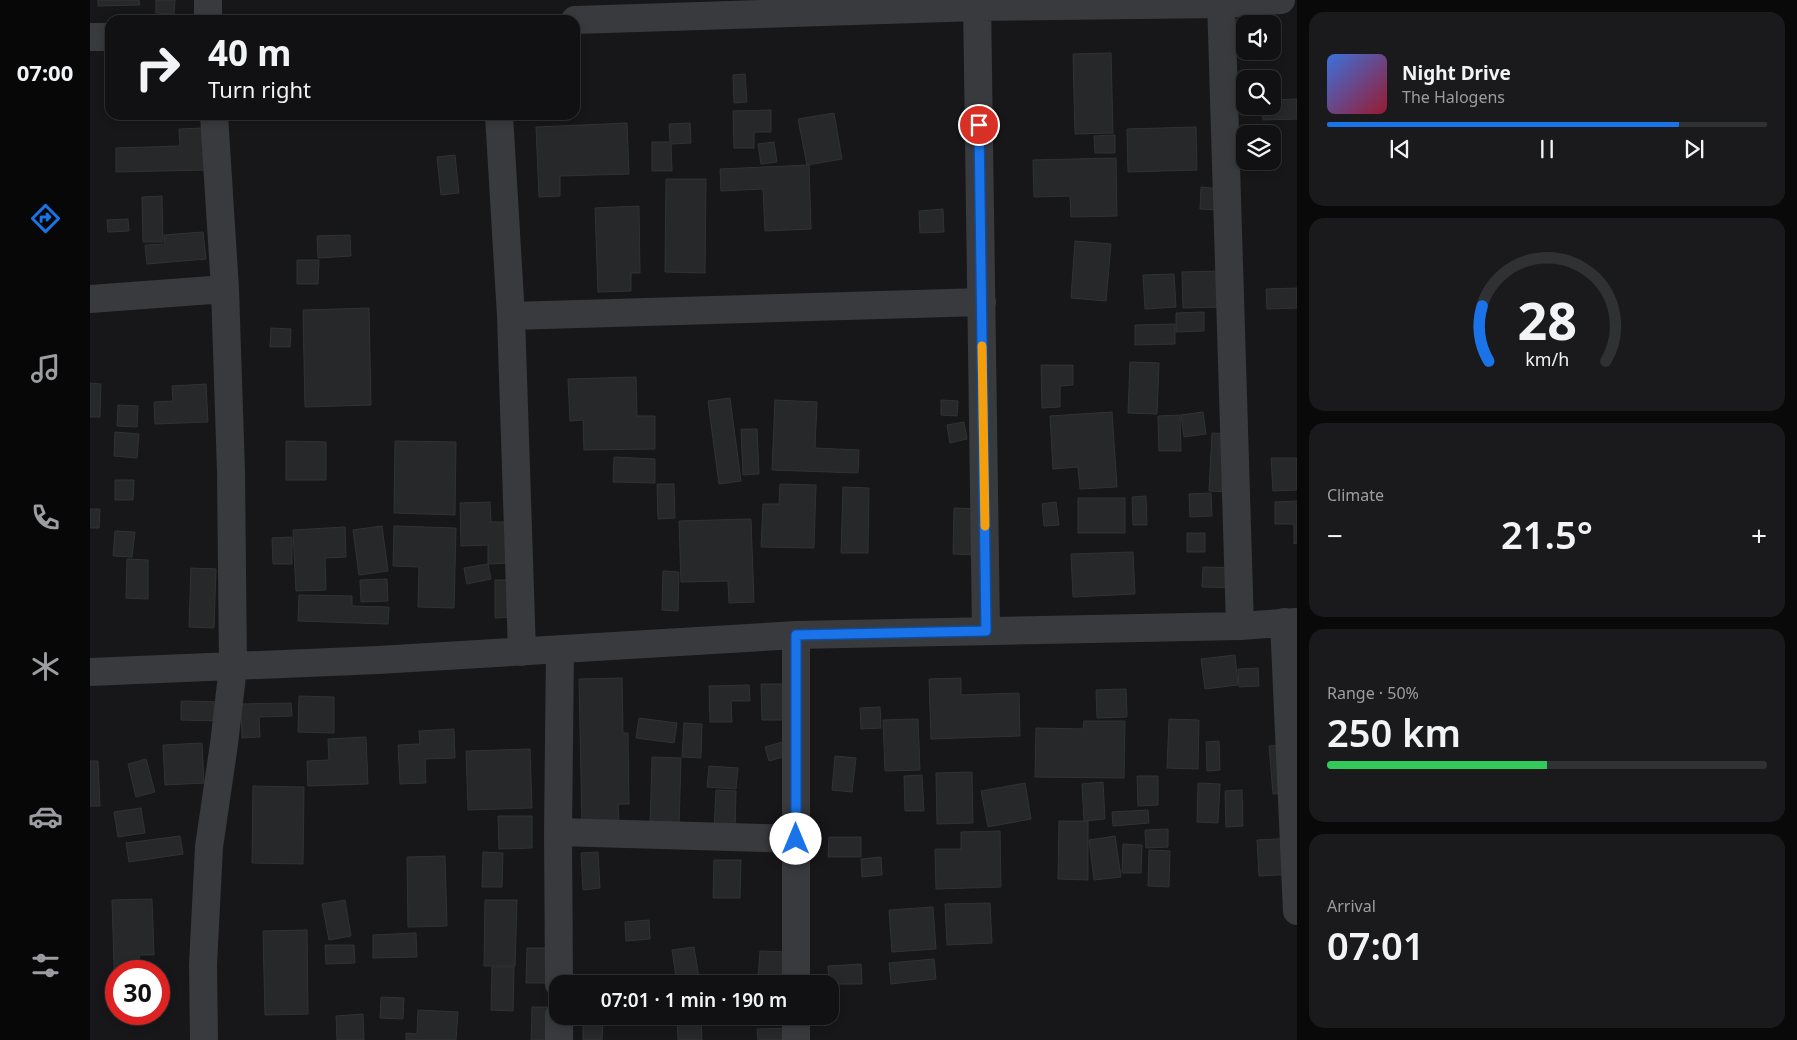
<!DOCTYPE html>
<html lang="en">
<head>
<meta charset="utf-8">
<style>
	body { margin:0; font-family:"Noto Sans",sans-serif; background:#1a1a1c; color:#f1f3f6; height:100vh; display:flex; flex-direction:column; font-size:19px; white-space:nowrap }
	* { box-sizing:border-box; margin:0 }
	p { font-size:16px; color:#9c9da0 }
	.icon { flex:none; width:28px; height:28px; fill:none; stroke:currentColor; stroke-width:2; stroke-linecap:round; stroke-linejoin:round }
	.map { position:relative; flex:1; overflow:hidden }
	.panel { display:flex; flex-direction:column; gap:12px; padding:12px; background:#09090a; width:500px }
	.panel>* { flex:none }
	.hud { position:absolute; left:15px; top:15px; width:475px; height:105px; border-radius:15px; box-shadow:0 2px 8px #0003,0 0 0 1px #303133; background:#111113; color:#f1f3f6; overflow:hidden }
	.buttons { position:absolute; left:1146px; top:15px; display:grid; gap:10px }
	.buttons a { display:grid; place-items:center; width:45px; height:45px; border-radius:10px; background:#111113; box-shadow:0 2px 8px #0003,0 0 0 1px #303133; font-size:25px }
	.speed { position:absolute; left:15px; top:960px; display:flex; gap:10px; font-size:25px; font-weight:700; text-align:center }
	.speed>* { display:grid; place-content:center; width:65px; height:65px; border-radius:50%; background:#111113; box-shadow:0 2px 8px #0003,0 0 0 1px #303133; line-height:1 }
	.speed .limit { border:8px solid #d22; background:#fff; color:#111 }
	.pin { position:absolute; display:grid; place-items:center; width:42px; height:42px; color:#fff; margin:-21px; border:2px solid #fff; border-radius:50%; box-shadow:0 1px 5px #0007 }
	.me { position:absolute; width:55px; margin:-28px; rotate:0deg; stroke-linejoin:round; filter:drop-shadow(0 0 4px #0008) }
	.turn { display:flex; align-items:center; gap:18px; height:105px; padding:0 20px; font-size:22px }
	.turn .icon { width:65px; height:65px; stroke-width:2.5 }
	.turn b { display:block; font-size:35px; line-height:42px }
	.big { font-size:38px; font-weight:600; line-height:1.1 }
	.panel .card { flex:1; display:flex; flex-direction:column; justify-content:center; gap:8px; min-width:0; padding:0 18px; border-radius:15px; background:#1a1a1c }
	.panel .dial { align-items:center; gap:0 }
	.dial svg { height:130px; overflow:visible; fill:none; stroke:#303133; stroke-width:7; stroke-linecap:round; text-anchor:middle }
	.dial text { fill:#f1f3f6; stroke:none }
	.song { display:flex; align-items:center; gap:15px }
	.cover { width:60px; height:60px; border-radius:8px; background:linear-gradient(135deg,hsl(220 70% 55%),hsl(350 70% 35%)) }
	.played { height:5px; border-radius:2px; background:linear-gradient(90deg,#1a73e8 80%,#303133 80%) }
	.keys { display:flex; justify-content:space-around; direction:ltr }
	.heat { display:flex; justify-content:space-between; align-items:center; font-size:28px; direction:ltr }
	.charge { height:8px; border-radius:4px; background:linear-gradient(90deg,#34c759 50%,#303133 0) }
	.trip { position:absolute; left:459px; top:975px; width:290px; height:50px; border-radius:15px; background:#111113; box-shadow:0 2px 8px #0003,0 0 0 1px #303133; font-weight:600; line-height:50px; text-align:center }
	main { display:flex; flex:1; min-height:0 }
	.dock { display:flex; flex-direction:column; width:90px; justify-content:space-around; align-items:center; background:#070708; color:#9c9da0 }
	.dock .icon { width:35px; height:35px }
	.dock .current { color:#1a73e8 }
	.dock b { font-size:22px; color:#f1f3f6 }
	.map>svg:first-child { display:block }
	.building { fill:#27282a; stroke:#313235 }
	.lines { fill:none; stroke-linecap:round; stroke-linejoin:round }
	.minor { stroke:#383a3e; stroke-width:28 }
	.route-casing { stroke:#114b97; stroke-width:12 }
	.route { stroke:#1a73e8; stroke-width:9 }
	.slow { stroke:#f59e0b; stroke-width:9 }
</style>
</head>
<body>
<main>
<nav class="dock">
<b>07:00</b>
<svg class="icon current" aria-label="directions" viewBox="0 0 24 24"><path d="M12 3l9 9-9 9-9-9zM9 14v-3h6M13 9l2 2-2 2"/></svg>
<svg class="icon" aria-label="music" viewBox="0 0 24 24"><path d="M9 18V5l10-2v13"/><circle cx="6" cy="18" r="3"/><circle cx="16" cy="16" r="3"/></svg>
<svg class="icon" aria-label="phone" viewBox="0 0 24 24"><path d="M5 4h4l2 5-3 2q2 4 5 5l2-3 5 2v4C11 20 4 13 5 4z"/></svg>
<svg class="icon" aria-label="climate" viewBox="0 0 24 24"><path d="M12 3v18M4 7l16 10M4 17L20 7"/></svg>
<svg class="icon" aria-label="car" viewBox="0 0 24 24"><path d="M5 17H2v-5l4-1 3-4h7l3 4 3 1v5h-3M9 17h6M6 11h13"/><circle cx="7" cy="17" r="2"/><circle cx="17" cy="17" r="2"/></svg>
<svg class="icon" aria-label="filters" viewBox="0 0 24 24"><path d="M4 7h16M4 17h16"/><circle cx="9" cy="7" r="2"/><circle cx="15" cy="17" r="2"/></svg>
</nav>
<div class="map">
<svg width="1207" height="1040" viewBox="0 0 1207 1040">
	<rect width="100%" height="100%" fill="#171719"/>
	<path class="building" d="M8 0H49L50 5 8 6Z
		M66 0H85L84 14 66 13Z
		M1021 53 1023 133 985 134 983 54Z
		M655 74 657 102 644 103 643 75Z
		M1207 99V119L1173 120 1172 106H1182V100Z
		M681 110V132H664V148H644L643 111Z
		M744 113 752 159 717 165 708 119Z
		M537 123 539 174 470 176V196L449 197 446 127Z
		M600 123 601 143 581 144 582 171H562V142H580L579 124Z
		M1106 127 1107 170 1038 172 1037 129Z
		M114 128 115 170 26 172V148L90 146 89 129Z
		M1025 135V153H1005L1004 136Z
		M684 142 687 162 671 164 668 144Z
		M365 155 369 193 351 195 347 157Z
		M1026 158 1027 216 981 217 980 196 944 197 943 160Z
		M719 165 721 229 675 231 673 189 631 191 630 169Z
		M576 179H616L615 273 575 272Z
		M1111 187 1131 189 1129 210 1110 209Z
		M72 196 73 242H53L52 197Z
		M549 206 550 273H541V291L508 292 505 208Z
		M853 209 854 232 830 233 829 211Z
		M38 219 39 231 18 232 17 220Z
		M113 232 116 259 57 264 55 245 75 244 74 235Z
		M260 235 261 256 228 258 227 236Z
		M985 241 1021 244 1016 301 981 298Z
		M207 260H229L228 284H207Z
		M1133 271V307L1093 308 1092 272Z
		M1084 274 1086 307 1055 309 1053 275Z
		M1207 288V308L1177 309 1176 289Z
		M279 308 281 405 215 407 213 310Z
		M1114 312V331L1086 332V313Z
		M1085 324V344L1045 345V325Z
		M181 328 201 329 200 347H180Z
		M1040 362 1069 363 1067 414 1038 413Z
		M951 365H983V385L970 386V407L952 408Z
		M546 377 547 416H565V449L494 450 493 420 480 421 478 379Z
		M0 383 11 384 10 417H0Z
		M116 384 118 422 65 424 64 402 83 401 82 386Z
		M640 398 651 481 629 484 618 401Z
		M685 400 727 402 725 448 769 450 768 473 682 470Z
		M851 400 868 401 867 416 851 415Z
		M28 405 48 406 47 427 27 426Z
		M1022 412 1027 487 990 489 988 467 963 469 960 416Z
		M1113 412 1116 434 1094 437 1091 415Z
		M1090 415 1091 451H1069L1068 416Z
		M874 422 877 439 860 443 857 425Z
		M651 429H667L669 474 653 475Z
		M25 432 49 434 47 458 24 456Z
		M1122 433 1141 434 1138 492 1119 491Z
		M196 441 236 442V480H196Z
		M305 441 366 442 365 515 304 513Z
		M524 457 565 459V483L523 482Z
		M1181 458H1207V490L1183 491Z
		M25 480H44L43 500H25Z
		M567 484H584L585 518 568 519Z
		M690 484 726 485 724 548 671 547 673 504H689Z
		M753 487 779 488 778 553H751Z
		M1121 493 1122 516 1100 517 1099 494Z
		M1056 496 1057 525H1043L1042 497Z
		M988 498H1035V533H988Z
		M1207 501V543L1204 544V524H1185V502Z
		M400 502 401 522H418L419 563 398 564V545L371 546 370 503Z
		M966 502 969 525 954 526 952 504Z
		M864 508 889 509 888 555 863 554Z
		M0 509H10L9 528H0Z
		M661 519 664 602 639 603 638 581 591 582 589 521Z
		M292 526 298 571 269 575 263 530Z
		M304 526 366 528 364 608 328 607 329 567 303 566Z
		M255 527 256 557 235 558 236 590 206 591 203 530Z
		M25 531 45 532 42 557 23 556Z
		M1097 533H1115V552H1097Z
		M202 537V564H183L182 538Z
		M1043 552 1045 594 983 597 981 554Z
		M37 559 58 560V599L36 598Z
		M398 564 401 579 377 584 374 568Z
		M1113 567 1152 568V588L1112 587Z
		M101 568 126 569 124 628 99 627Z
		M573 571 589 572 588 611 572 610Z
		M297 579 298 601 271 602 270 580Z
		M405 580H422L423 617 405 618Z
		M209 595 262 596V606L299 607 298 624 208 621Z
		M1145 655 1148 685 1115 689 1111 659Z
		M1168 668 1169 686 1149 687 1148 669Z
		M532 678 533 733H538L539 804H528L529 824 492 825 489 679Z
		M871 678V695L929 693 930 736 841 739 839 679Z
		M671 684H700L701 720H672Z
		M659 685 660 701H641L642 722H620L619 686Z
		M1036 689 1037 717 1007 718 1006 690Z
		M209 696 244 697V733L208 732Z
		M91 701 134 702 133 721 91 720Z
		M201 703 202 716 169 717 170 737 152 738 151 704Z
		M790 707 791 728 771 729 770 708Z
		M549 718 587 723 584 743 546 738Z
		M828 719 830 770 795 771 793 720Z
		M1079 719 1109 720 1108 769 1077 768Z
		M994 721H1035L1034 778 945 777 946 728 993 729Z
		M594 723 612 724 611 758 592 757Z
		M364 729 365 758 335 759 336 783 310 784 308 745 330 744 329 731Z
		M276 737 278 784 218 786 217 761 239 760 238 739Z
		M696 741 700 755 679 761 675 747Z
		M1129 741 1130 770 1117 771 1116 742Z
		M112 743 114 783 75 785 73 745Z
		M1202 744 1206 792 1183 794 1179 746Z
		M440 749 442 808 378 810 376 751Z
		M745 756 766 758 762 792 742 790Z
		M562 757 591 758 589 828 560 827Z
		M56 759 65 792 46 797 38 764Z
		M0 761H8L10 806H0Z
		M619 766 648 768 646 789 617 787Z
		M882 772 883 823 847 824 846 773Z
		M832 775 834 811H815L814 776Z
		M1047 776H1068V805L1048 806Z
		M1013 782 1015 819 994 821 992 784Z
		M935 783 941 819 898 827 891 791Z
		M1108 783 1130 784 1128 823 1107 822Z
		M163 786 214 787 213 864 162 863Z
		M626 790 646 791 645 831 624 830Z
		M1152 790 1153 826 1136 827 1135 791Z
		M51 808 55 833 28 837 24 812Z
		M1058 810 1059 823 1023 826 1022 812Z
		M408 816H442V848L409 849Z
		M969 821H998V880L968 879Z
		M1078 829V847L1056 848 1055 830Z
		M910 831 911 887 846 889 845 849H871V832Z
		M90 836 93 854 39 862 36 843Z
		M1025 836 1031 877 1004 880 999 840Z
		M739 837H771V857H738Z
		M1207 838V874L1169 876 1167 840Z
		M1033 844 1052 845 1051 873H1032Z
		M1059 850 1080 851 1079 887 1058 886Z
		M393 852 413 853 412 887H392Z
		M508 852 510 888 493 890 491 853Z
		M355 856 357 926 318 927 317 857Z
		M791 857 792 875 772 877 771 859Z
		M624 860H651L650 898H623Z
		M62 899 64 955H49L50 971H26V995H25L22 900Z
		M255 900 261 936 239 940 232 904Z
		M395 900H427L425 966H394Z
		M900 903 902 943 857 945 855 904Z
		M843 907 846 949 802 952 799 910Z
		M559 920 560 939 536 941 535 922Z
		M217 930 218 1014 175 1015 173 931Z
		M326 933 327 957 283 958V935Z
		M235 945H264L265 963 236 964Z
		M604 947 610 984H587L582 950Z
		M437 948H474V983H436Z
		M670 951 699 952 698 981 668 980Z
		M844 959 846 979 801 984 799 963Z
		M771 964 772 984H739L738 966Z
		M402 967H424L423 1011 401 1010Z
		M291 997 314 998 313 1019 290 1018Z
		M442 1007H468L477 1040H441Z
		M328 1010 368 1012 366 1040H316V1033L327 1034Z
		M273 1014 274 1040H247L246 1016Z
		M587 1016H611L612 1040H588Z
		M493 1023H513L512 1040H493Z
		M706 1028V1040H668L667 1029Z"/>
	<g class="lines">
		<path class="minor" d="M118 0V20
			M887 0 896 631
			M1131 0 1150 626
			M485 20 887 7 1131 4 1191 0
			M0 37H20
			M409 115 421 316 432 652
			M0 299 135 289
			M421 316 892 302
			M1194 622 1207 911
			M470 650 468 832 706 839
			M0 672 288 660 706 635 1150 626 1207 622
			M468 832 469 984
			M706 984V635
			M469 1016V1040
			M114 1040 113 965 119 847 134 744 143 667 141 472 135 289 124 115
			M706 1040V1016"/>
	</g>
	<g class="lines">
		<g class="route-casing">
			<path id="route" d="M706 839V635L896 631 889 125"/>
		</g>
		<use href="#route" class="route"/>
		<path class="slow" d="M892 346 895 526"/>
	</g>
</svg>
<div class="buttons">
<a><svg class="icon" aria-label="sound" viewBox="0 0 24 24"><path d="M4 9h4l5-4v14l-5-4H4zM17 9q2 3 0 6"/></svg></a>
<a><svg class="icon" aria-label="search" viewBox="0 0 24 24"><circle cx="10" cy="10" r="6"/><path d="M15 15l6 6"/></svg></a>
<a><svg class="icon" aria-label="layers" viewBox="0 0 24 24"><path d="M12 4l9 5-9 5-9-5zM3 14l9 5 9-5"/></svg></a>
</div>
<div class="speed"><div class="limit">30</div></div>
<div class="pin" style="left:889px;top:125px;background:#d93025"><svg class="icon" aria-label="arrive" viewBox="0 0 24 24"><path d="M6 21V4h12l-3 4 3 4H6"/></svg></div>
<svg class="me" style="left:706px;top:839px" viewBox="-20 -20 40 40"><circle r="19" fill="#fff"/><path d="M0-13L10 11 0 6-10 11z" fill="#1a73e8"/></svg>
<div class="trip">07:01 · 1 min · 190 m</div>
<div class="hud">
<div class="turn"><svg class="icon" aria-label="right" viewBox="0 0 24 24"><path d="M7 20v-9h11M14 6l5 5-5 5"/></svg><div><b>40 m</b>Turn right</div></div>
</div>
</div>
<section class="panel">
<div class="card">
<div class="song"><i class="cover"></i><div><b>Night Drive</b><p>The Halogens</p></div></div>
<div class="played"></div>
<div class="keys"><svg class="icon" aria-label="previous" viewBox="0 0 24 24"><path d="M18 5L8 12l10 7zM5 5v14"/></svg><svg class="icon" aria-label="pause" viewBox="0 0 24 24"><path d="M8 5v14M16 5v14"/></svg><svg class="icon" aria-label="next" viewBox="0 0 24 24"><path d="M6 5l10 7-10 7zM19 5v14"/></svg></div>
</div>
<div class="card dial"><svg viewBox="0 0 100 80">
<path d="M14 69A42 42 0 1 1 86 69"/>
<path d="M14 69A42 42 0 0 1 10 35" stroke="#1a73e8"/>
<text x="50" y="56" font-size="32" font-weight="700">28</text>
<text x="50" y="72" font-size="11">km/h</text>
</svg></div>
<div class="card"><p>Climate</p>
<div class="heat"><a>−</a><b class="big">21.5°</b><a>+</a></div>
</div>
<div class="card"><p>Range · 50%</p><b class="big">250 km</b><div class="charge"></div></div>
<div class="card"><p>Arrival</p><b class="big">07:01</b></div>
</section>
</main>
</body>
</html>
